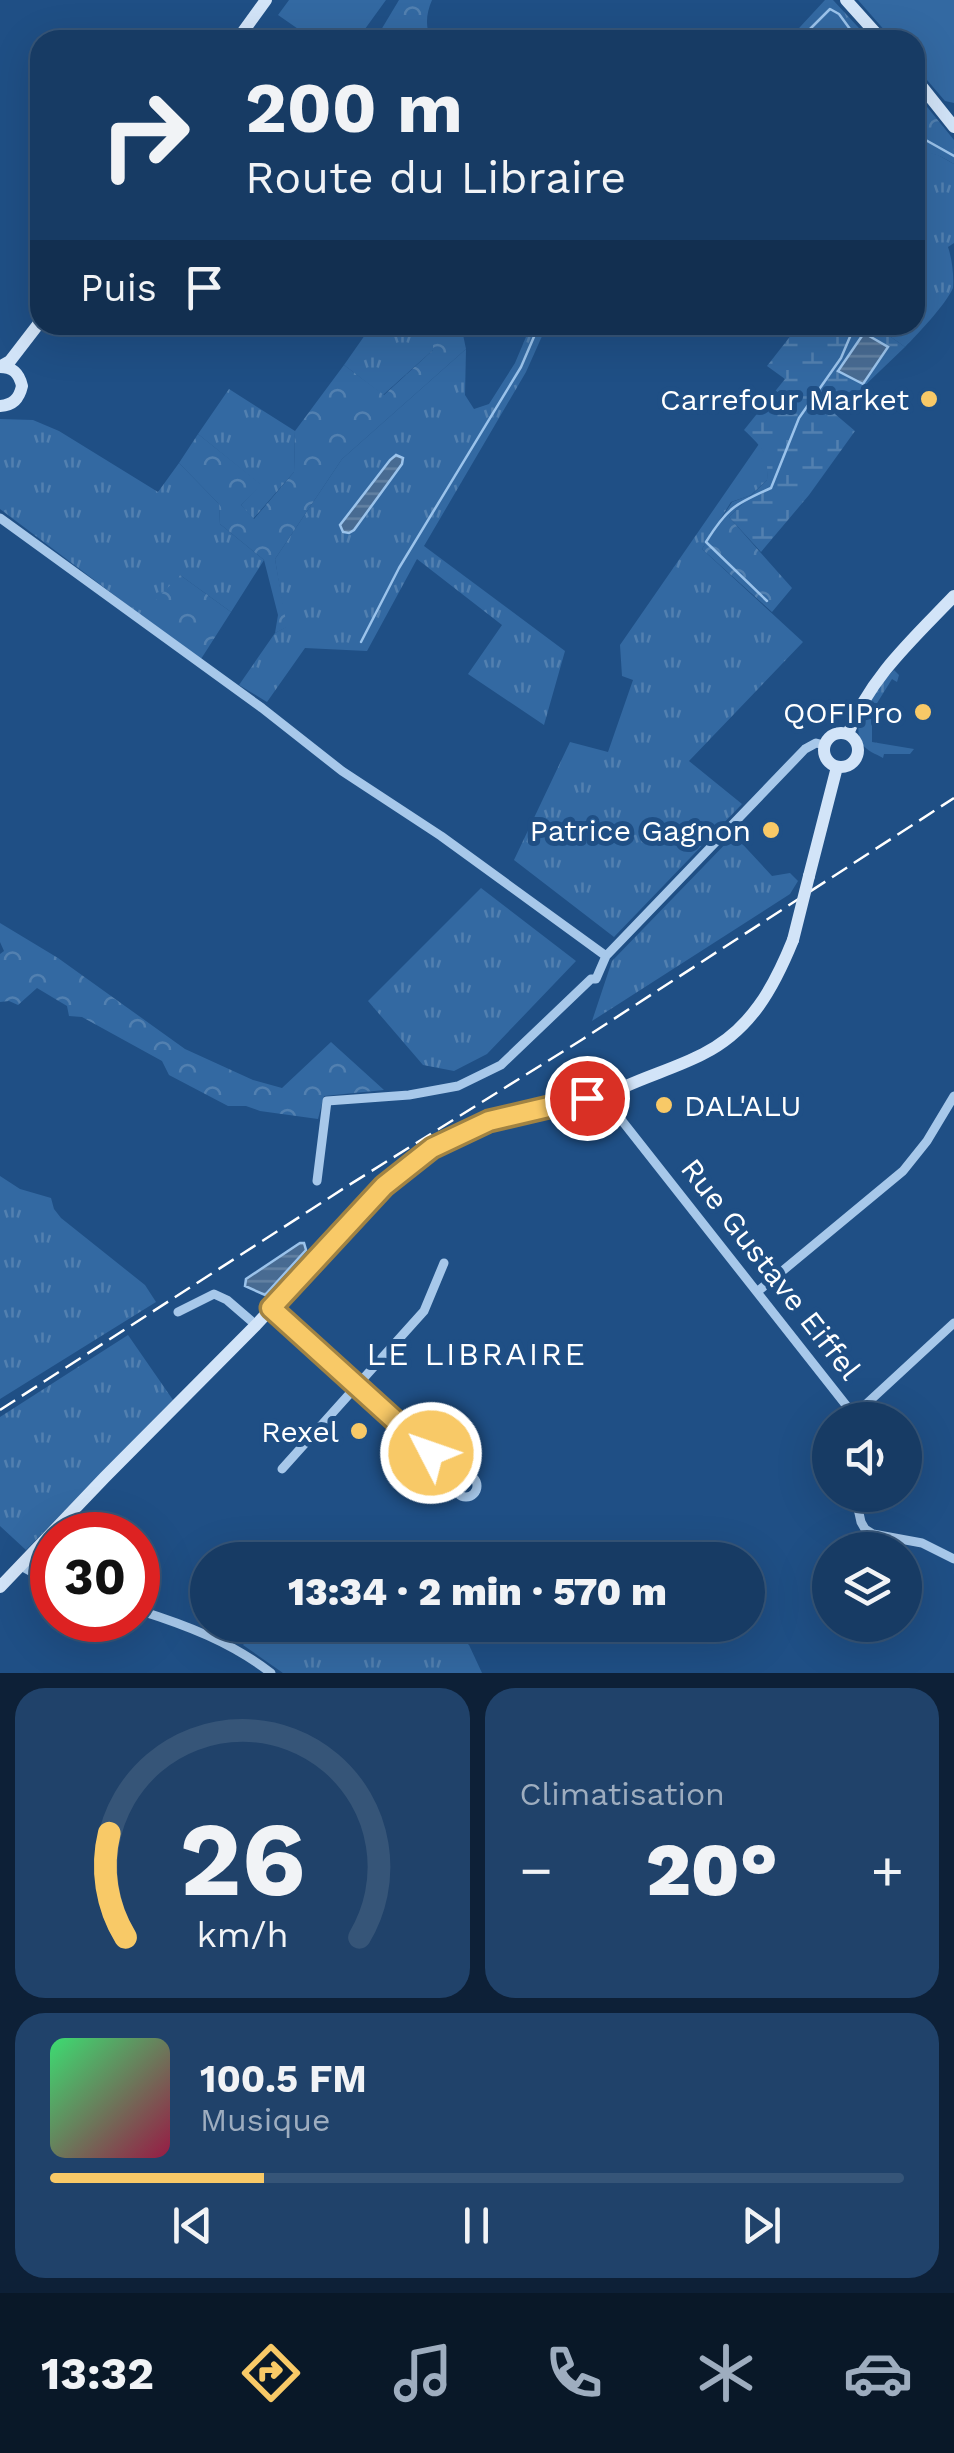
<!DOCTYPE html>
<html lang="fr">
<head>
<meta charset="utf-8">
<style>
	body { margin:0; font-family:"Work Sans",sans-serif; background:#20426a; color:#f1f3f6; height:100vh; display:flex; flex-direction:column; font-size:38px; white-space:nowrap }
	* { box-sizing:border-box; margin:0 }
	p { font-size:32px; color:#9eadbf }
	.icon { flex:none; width:55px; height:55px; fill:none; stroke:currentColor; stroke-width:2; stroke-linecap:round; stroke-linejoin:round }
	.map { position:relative; height:1673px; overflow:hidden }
	.drawer { display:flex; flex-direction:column; gap:15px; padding:15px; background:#0d2037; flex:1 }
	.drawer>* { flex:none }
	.guide { position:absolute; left:30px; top:30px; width:895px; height:305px; border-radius:30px; box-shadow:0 10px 40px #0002,0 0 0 2px #365578; background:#173b64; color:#f1f3f6; overflow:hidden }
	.tools { position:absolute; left:812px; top:1402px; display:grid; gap:20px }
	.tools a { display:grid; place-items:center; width:110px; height:110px; border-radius:50%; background:#173b64; box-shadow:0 10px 40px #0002,0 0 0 2px #365578; font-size:50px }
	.speed { position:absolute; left:30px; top:1512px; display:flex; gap:20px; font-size:50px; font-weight:700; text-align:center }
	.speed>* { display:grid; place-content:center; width:130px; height:130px; border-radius:50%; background:#173b64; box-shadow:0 10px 40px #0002,0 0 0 2px #365578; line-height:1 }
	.speed .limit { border:15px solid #d22; background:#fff; color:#111 }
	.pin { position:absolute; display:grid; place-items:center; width:85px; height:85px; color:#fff; margin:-42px; border:5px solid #fff; border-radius:50%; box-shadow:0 2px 10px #0007 }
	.me { position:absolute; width:110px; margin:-55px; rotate:311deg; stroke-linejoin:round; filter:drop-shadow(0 0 8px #0008) }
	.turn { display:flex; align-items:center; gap:35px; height:210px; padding:0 50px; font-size:45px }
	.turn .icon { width:130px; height:130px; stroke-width:2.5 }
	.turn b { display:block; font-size:70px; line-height:85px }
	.then { display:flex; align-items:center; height:95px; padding:0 50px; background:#0003; gap:20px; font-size:38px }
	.big { font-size:75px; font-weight:800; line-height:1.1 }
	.drawer .tile { flex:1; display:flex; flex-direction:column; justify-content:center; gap:15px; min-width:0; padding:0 35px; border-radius:30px; background:#20426a }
	.drawer .dial { align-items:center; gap:0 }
	.dial svg { height:260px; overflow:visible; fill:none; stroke:#365578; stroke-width:7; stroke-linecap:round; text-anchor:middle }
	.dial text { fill:#f1f3f6; stroke:none }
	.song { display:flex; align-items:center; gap:30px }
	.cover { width:120px; height:120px; border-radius:15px; background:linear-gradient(135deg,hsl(140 70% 55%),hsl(340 70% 35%)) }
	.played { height:10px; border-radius:5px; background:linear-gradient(90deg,#f8c967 25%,#365578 25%) }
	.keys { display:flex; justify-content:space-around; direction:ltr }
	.heat { display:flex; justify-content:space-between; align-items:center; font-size:55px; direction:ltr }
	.drawer .tiles { flex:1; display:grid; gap:15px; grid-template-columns:1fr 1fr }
	.tile:last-child { grid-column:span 2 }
	.trip { position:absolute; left:190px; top:1542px; width:575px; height:100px; border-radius:50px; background:#173b64; box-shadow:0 10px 40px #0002,0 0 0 2px #365578; font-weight:800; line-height:100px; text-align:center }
	.tab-bar { display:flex; height:160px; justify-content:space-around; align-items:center; background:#091828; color:#9eadbf }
	.tab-bar .icon { width:70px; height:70px }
	.tab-bar .current { color:#f8c967 }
	.tab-bar b { font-size:45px; color:#f1f3f6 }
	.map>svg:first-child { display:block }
	.grass { fill:url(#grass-tufts) }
	.forest { fill:url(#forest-crowns) }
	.wetland { fill:url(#wetland-marsh) }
	.garden { fill:#3369a2 }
	.water { fill:url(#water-rules); stroke:#9bc3eb; stroke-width:2.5 }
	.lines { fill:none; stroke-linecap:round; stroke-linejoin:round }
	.stream { stroke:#9bc3eb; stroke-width:2.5 }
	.minor { stroke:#a7c8ea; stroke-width:9 }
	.secondary { stroke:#d2e4f8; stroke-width:12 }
	.rail { stroke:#fff; stroke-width:2.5; stroke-dasharray:18 8; stroke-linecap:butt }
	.secondary-bridge { stroke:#d2e4f8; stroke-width:12 }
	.route-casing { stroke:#a18343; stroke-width:25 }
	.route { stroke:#f8c967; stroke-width:18 }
	.poi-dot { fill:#f8c967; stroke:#1f4f85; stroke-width:4 }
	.labels { text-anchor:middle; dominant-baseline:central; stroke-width:10; stroke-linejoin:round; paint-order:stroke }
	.poi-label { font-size:30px; fill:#fff; stroke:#1f4f85; text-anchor:end }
	.street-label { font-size:30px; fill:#fff; stroke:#1f4f85 }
	.neighbourhood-label { font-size:32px; letter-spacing:2.5px; fill:#fff; stroke:#1f4f85 }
</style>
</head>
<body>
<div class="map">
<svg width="954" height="1673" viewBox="0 0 954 1673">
	<defs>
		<pattern id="grass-tufts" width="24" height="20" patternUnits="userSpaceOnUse" patternTransform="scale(2.5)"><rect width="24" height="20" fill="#3369a2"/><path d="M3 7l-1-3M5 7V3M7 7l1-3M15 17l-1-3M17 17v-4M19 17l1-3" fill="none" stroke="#5280b0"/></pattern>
		<pattern id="forest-crowns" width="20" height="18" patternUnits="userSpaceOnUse" patternTransform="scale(2.5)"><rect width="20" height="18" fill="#3369a2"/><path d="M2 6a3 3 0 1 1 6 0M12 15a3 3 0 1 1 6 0" fill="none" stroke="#5280b0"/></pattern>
		<pattern id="wetland-marsh" width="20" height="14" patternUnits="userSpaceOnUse" patternTransform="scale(2.5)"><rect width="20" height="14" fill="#3369a2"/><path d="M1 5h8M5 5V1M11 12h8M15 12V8" fill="none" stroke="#5280b0"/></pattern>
		<pattern id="water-rules" width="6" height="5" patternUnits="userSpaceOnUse" patternTransform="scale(2.5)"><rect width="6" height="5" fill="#486b92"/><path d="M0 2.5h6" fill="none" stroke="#6381a2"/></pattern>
	</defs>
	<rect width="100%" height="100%" fill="#1f4f85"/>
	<path class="grass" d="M825 0H833L870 40H788Z
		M924 151 938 155 954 164V243L948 247C952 259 954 275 953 288 946 304 918 334 905 347L874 325H915V156Z
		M372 325H438L433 328V350L383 395 344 365Z
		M531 325H547L526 372 424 546 565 651 544 725 468 674 502 625 417 559 367 651 305 648 267 702 239 685 275 633 286 627 275 559 342 459 466 349 465 395 474 409 489 404 515 363Z
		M229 389 295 431 294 472 253 519 241 505 261 485 198 434Z
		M0 419 33 420 59 431 158 492 179 463 219 504 220 524 264 560 231 612 180 575 146 619 0 509Z
		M759 444 769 461 767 480 751 495 731 502 702 549 803 642 689 761 742 804 614 937 514 860 570 742 608 752 633 680 622 676 620 645Z
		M894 670 899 675 897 682 892 679 874 708 880 713 872 715V742L914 749 910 754H884L883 758C876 754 867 751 862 744 848 720 878 685 894 670Z
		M734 835 772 876 790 873 798 881 790 894 592 1021 612 961Z
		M481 888 576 961 487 1054 454 1071 423 1065 368 1001Z
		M0 1176 20 1189 51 1198 54 1209 61 1218 145 1285 156 1302 0 1399Z
		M128 1335 173 1400 26 1550 0 1526V1417Z
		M261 1625H447L469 1645 482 1673H283L243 1645Z"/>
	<path class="forest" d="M399 0H432C426 14 425 26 431 40H375Z
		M915 92 954 140V164C941 156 930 149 915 156Z
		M438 325H461L466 349 342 459 275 559 287 627 275 633 278 615 264 560 220 524 219 504 179 463 198 434 262 485 241 505 254 519 294 472 295 431 344 365 384 395 433 350V328Z
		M751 495 729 517 792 588 772 612 702 549 732 502Z
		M180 575 231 612 201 659 146 619 150 606Z
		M0 923 58 958 185 1049 253 1080 282 1088 331 1042 384 1090 324 1096 318 1119 260 1111 246 1106H228L169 1075 162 1061 82 1017 69 1016 67 1006 37 988 18 1005 9 1001 0 1002V954L4 951 0 942Z"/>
	<path class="wetland" d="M799 325H874L905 347 835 414 855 431 809 495 761 552 729 517 767 480C769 454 762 447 744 430L785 379 767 366Z"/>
	<path class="garden" d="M289 0H386L357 40H314L278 15Z
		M858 0H954V103L945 101 915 66V40H893Z"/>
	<path class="water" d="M864 333 888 347 863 384 838 371Z
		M396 455 403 458 402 464 354 530 349 533 343 532 340 525 390 460Z
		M300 1243H304L306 1250 265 1295 245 1286 246 1279Z"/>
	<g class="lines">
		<path class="stream" d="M799 40 830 9 839 14 858 40
			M915 134 954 156
			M767 601 706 542C727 508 735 504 771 488L799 418 841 358 855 325
			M361 642 399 568 521 367 539 325"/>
		<path class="minor" d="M0 518 262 708 342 771 441 836 606 956
			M614 1108 623 1122 853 1414
			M317 1181 327 1101 409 1095 458 1086 501 1065 591 979H596L606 956 805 749 816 743 824 745
			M757 1292 903 1171 927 1141 954 1096
			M271 1309 361 1392 459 1478
			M178 1312 214 1294 227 1300 256 1325
			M853 1414 863 1407 954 1323
			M282 1469 424 1311 444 1263
			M455 1486a11 11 0 1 1 22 0a11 11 0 1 1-22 0Z
			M855 1495 861 1522 865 1529 873 1534 922 1543 954 1559
			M21 1566 52 1583
			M138 1610C186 1625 231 1642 271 1673"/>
		<path class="secondary" d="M846 0 882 40
			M237 40 266 0
			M915 78 954 127
			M1 366 10 361 40 322
			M0 367C13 367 19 373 22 386 19 399 13 405 0 406
			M824 750a17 17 0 1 1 34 0a17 17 0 1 1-34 0Z
			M848 734C869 678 913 639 954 596
			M809 876 837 767
			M590 1092a17 17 0 1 1 34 0a17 17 0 1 1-34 0Z
			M624 1087C650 1075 678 1067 703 1054 751 1030 774 987 793 940
			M0 1587 105 1477 256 1325 384 1187C442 1130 513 1110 591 1098"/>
		<path class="rail" d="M0 1410 349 1185 583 1039 954 798"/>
		<path class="secondary-bridge" d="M793 940 809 876"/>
	</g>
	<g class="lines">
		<g class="route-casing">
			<path id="route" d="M431 1453 271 1308 384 1186 432 1148 489 1121 587 1098"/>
		</g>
		<use href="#route" class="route"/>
	</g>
	<g class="poi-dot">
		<circle cx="929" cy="399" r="10"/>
		<circle cx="923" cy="712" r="10"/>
		<circle cx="771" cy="830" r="10"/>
		<circle cx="664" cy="1105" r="10"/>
		<circle cx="359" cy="1431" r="10"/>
	</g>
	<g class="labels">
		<g class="poi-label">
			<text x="909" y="399">Carrefour Market</text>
			<text x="903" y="712">QOFIPro</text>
			<text x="751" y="830">Patrice Gagnon</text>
			<text x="684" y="1105" text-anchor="start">DAL'ALU</text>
			<text x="339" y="1431">Rexel</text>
		</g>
		<g class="street-label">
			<text transform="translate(771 1269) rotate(52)">Rue Gustave Eiffel</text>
		</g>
		<g class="neighbourhood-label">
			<text x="477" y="1354">LE LIBRAIRE</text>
		</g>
	</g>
</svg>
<div class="tools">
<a><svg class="icon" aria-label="sound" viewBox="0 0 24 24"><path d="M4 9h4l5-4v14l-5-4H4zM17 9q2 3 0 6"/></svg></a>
<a><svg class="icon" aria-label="layers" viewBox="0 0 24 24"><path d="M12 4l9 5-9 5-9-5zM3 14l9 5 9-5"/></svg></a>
</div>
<div class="speed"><div class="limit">30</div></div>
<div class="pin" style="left:587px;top:1098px;background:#d93025"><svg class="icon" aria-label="arrive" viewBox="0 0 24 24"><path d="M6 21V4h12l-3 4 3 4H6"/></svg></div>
<svg class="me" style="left:431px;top:1453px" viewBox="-20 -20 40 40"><circle r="17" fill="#f8c967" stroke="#fff" stroke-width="3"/><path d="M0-11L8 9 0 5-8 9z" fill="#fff"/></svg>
<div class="trip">13:34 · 2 min · 570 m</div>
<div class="guide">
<div class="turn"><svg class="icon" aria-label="right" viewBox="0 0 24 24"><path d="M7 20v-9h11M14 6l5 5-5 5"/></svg><div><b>200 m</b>Route du Libraire</div></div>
<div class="then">Puis<svg class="icon" aria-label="arrive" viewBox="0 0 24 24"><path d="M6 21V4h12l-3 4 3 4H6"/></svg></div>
</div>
</div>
<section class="drawer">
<div class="tiles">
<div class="tile dial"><svg viewBox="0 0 100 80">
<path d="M14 69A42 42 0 1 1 86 69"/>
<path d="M14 69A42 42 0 0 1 9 37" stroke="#f8c967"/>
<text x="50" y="56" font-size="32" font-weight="700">26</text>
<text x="50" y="72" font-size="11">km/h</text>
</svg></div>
<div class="tile"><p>Climatisation</p>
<div class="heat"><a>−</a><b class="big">20°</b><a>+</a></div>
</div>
<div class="tile">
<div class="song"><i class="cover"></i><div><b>100.5 FM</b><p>Musique</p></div></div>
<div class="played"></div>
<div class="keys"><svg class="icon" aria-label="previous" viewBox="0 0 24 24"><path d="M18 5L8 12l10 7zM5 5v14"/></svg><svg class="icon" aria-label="pause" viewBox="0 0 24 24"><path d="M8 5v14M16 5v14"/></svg><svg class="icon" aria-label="next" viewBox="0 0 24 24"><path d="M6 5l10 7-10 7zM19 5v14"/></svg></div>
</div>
</div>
</section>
<nav class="tab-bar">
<b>13:32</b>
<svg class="icon current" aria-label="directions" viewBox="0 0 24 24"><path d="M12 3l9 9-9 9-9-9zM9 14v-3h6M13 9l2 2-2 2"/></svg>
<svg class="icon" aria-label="music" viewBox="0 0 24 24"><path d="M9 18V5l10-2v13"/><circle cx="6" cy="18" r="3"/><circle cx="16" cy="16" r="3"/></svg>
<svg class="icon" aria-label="phone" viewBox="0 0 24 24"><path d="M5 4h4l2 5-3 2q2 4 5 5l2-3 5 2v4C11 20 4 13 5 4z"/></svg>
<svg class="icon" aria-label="climate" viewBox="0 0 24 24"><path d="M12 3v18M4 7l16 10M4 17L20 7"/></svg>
<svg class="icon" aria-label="car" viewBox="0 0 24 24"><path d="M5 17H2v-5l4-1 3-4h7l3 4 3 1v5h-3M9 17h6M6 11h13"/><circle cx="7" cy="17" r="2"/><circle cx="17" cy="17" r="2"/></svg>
</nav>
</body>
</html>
